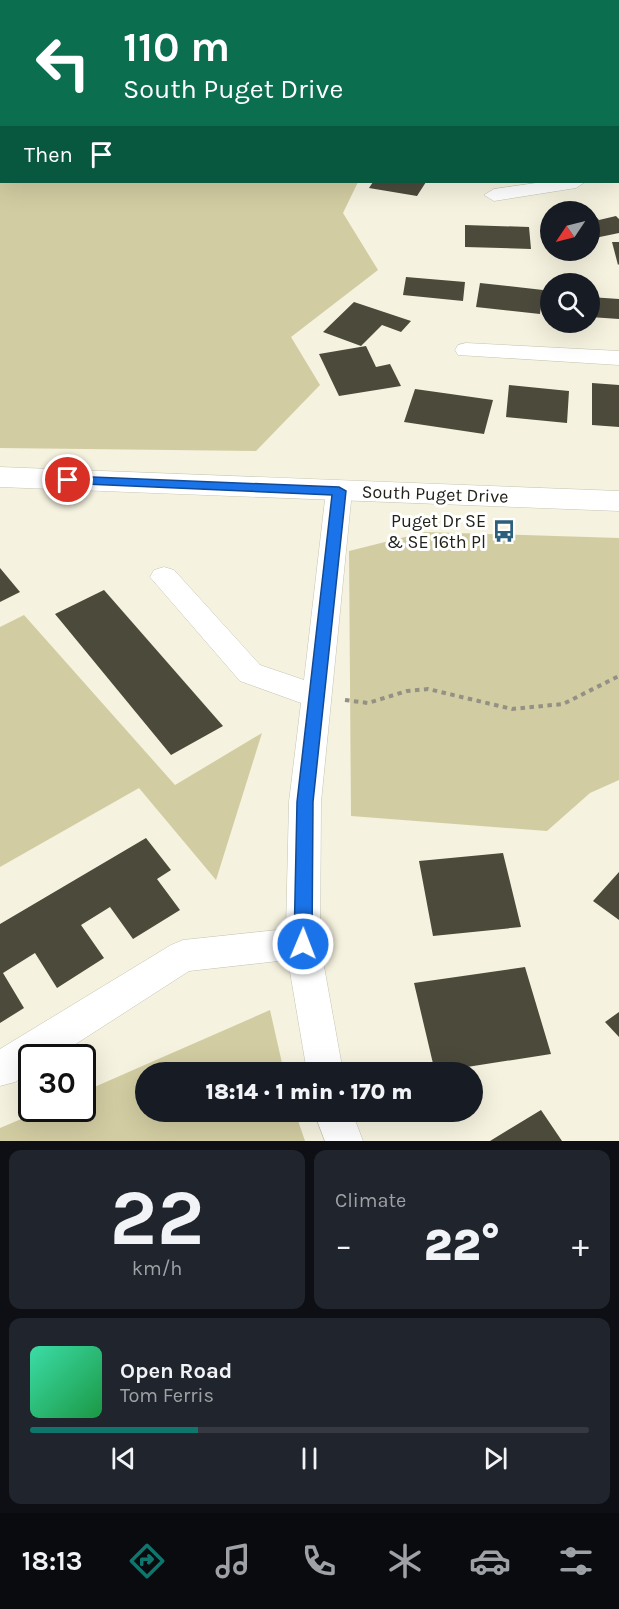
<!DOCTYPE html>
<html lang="en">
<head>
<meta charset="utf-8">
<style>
	body { margin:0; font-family:Karla,sans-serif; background:#20242c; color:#f1f3f6; height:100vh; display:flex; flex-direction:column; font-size:22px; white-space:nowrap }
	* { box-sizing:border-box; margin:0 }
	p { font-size:20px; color:#9ea1a6 }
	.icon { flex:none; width:33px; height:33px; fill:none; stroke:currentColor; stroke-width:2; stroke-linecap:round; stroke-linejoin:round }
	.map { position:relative; height:1141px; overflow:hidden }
	.sheet { display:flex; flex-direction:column; gap:9px; padding:9px; background:#0d0f14; flex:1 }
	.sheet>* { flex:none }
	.hud { position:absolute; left:0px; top:0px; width:620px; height:183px; box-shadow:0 6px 24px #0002; background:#0b6e4f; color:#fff; overflow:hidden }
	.needle { width:39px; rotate:235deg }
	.buttons { position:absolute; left:540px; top:201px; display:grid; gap:12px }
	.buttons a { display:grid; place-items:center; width:60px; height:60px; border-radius:50%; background:#171b24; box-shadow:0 6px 24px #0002; font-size:30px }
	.speed { position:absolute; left:18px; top:1044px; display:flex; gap:12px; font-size:30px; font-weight:700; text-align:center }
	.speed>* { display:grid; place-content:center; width:78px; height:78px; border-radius:50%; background:#171b24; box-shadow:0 6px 24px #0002; line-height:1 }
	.speed .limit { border:3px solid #111; border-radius:9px; background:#fff; color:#111 }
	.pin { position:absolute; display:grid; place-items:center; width:51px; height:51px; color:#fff; margin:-26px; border:3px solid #fff; border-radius:50%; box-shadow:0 2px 6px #0007 }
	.me { position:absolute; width:66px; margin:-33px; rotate:1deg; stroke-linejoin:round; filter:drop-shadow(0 0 4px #0008) }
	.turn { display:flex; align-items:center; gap:21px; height:126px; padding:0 24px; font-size:27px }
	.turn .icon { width:78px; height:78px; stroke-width:2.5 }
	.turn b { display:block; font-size:42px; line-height:51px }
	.then { display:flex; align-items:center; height:57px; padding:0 24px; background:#0003; gap:12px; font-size:22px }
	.big { font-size:45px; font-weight:800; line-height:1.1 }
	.sheet .tile { flex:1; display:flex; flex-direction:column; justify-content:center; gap:9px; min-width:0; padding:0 21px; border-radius:12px; background:#20242c }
	.sheet .dial { align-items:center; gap:0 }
	.dial b { font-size:78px; line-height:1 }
	.song { display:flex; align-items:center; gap:18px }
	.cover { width:72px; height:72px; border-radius:9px; background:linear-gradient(135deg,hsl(160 70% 55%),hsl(140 70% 35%)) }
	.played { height:6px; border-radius:3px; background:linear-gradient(90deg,#0f766e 30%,#363941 30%) }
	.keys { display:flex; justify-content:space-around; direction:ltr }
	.heat { display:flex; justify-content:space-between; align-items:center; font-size:33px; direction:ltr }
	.sheet .tiles { flex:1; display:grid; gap:9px; grid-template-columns:1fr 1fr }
	.tile:last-child { grid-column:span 2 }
	.trip { position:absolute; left:135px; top:1062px; width:348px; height:60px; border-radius:30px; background:#171b24; box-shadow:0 6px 24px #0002; font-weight:800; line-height:60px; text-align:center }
	.menu { display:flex; height:96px; justify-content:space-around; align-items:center; background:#090b0e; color:#9ea1a6 }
	.menu .icon { width:42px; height:42px }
	.menu .selected { color:#0f766e }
	.menu b { font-size:27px; color:#f1f3f6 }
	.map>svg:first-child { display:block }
	.green { fill:#d2cca2 }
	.building { fill:#4c4a3b }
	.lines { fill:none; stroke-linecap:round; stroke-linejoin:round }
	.service-casing { stroke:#c6c4b2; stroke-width:1 }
	.minor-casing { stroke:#c6c4b2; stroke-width:1 }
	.tertiary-casing { stroke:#c6c4b2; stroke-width:1 }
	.path { stroke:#939183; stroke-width:4; stroke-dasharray:4.5 4.5; stroke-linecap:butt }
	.service { fill:#fff; fill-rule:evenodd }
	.minor { fill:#fff; fill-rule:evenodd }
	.tertiary { fill:#fff; fill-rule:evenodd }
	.route { fill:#1a73e8; stroke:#114b97; stroke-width:1.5 }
	.labels { text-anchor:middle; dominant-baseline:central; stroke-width:6; stroke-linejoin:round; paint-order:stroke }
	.street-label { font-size:18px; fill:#22211a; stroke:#fff }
	.poi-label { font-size:18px; fill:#22211a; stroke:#fff; text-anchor:end }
</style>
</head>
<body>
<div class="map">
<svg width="619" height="1141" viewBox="0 0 619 1141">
	<rect width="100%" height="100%" fill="#f5f2df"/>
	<path class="green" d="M137 0H433L436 1H137Z
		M0 83 2 182H358L343 213 378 270 291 337 320 385 256 451 0 448Z
		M425 532 619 538V780L590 793 547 831 351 816 349 551Z
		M24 615 175 785 262 733 216 880 139 788 0 867V627Z
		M270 1010 284 1072H146V1112H295L305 1141H0V1128L45 1109 82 1108 83 1092Z"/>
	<path class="building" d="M373 182H426L417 196 369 188Z
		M585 205 599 220 616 216 619 219V233L590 239V212H560Z
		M465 225 529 227 531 249 465 247Z
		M612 242H619V264L618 265Z
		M406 277 465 282 463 301 403 295Z
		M480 283 543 290 540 314 476 307Z
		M590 297 619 299V319L590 317Z
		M354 302 411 321 401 332 382 325 361 346 323 332Z
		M366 346 376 367 390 364 401 386 339 396 319 354Z
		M592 383 619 385V427L592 425Z
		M509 385 569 391 567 423 506 417Z
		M415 389 493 400 484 434 404 422Z
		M0 568 20 592 0 602Z
		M104 590 223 726 171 755 55 614Z
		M146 838 171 870 157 879 180 910 133 939 110 907 81 925 104 958 57 988 35 953 3 973 24 1008 0 1023V924Z
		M503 853 521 927 433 936 419 861Z
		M619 872V920L593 901Z
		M525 967 551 1054 435 1072 414 983Z
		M619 1012V1037L605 1022Z
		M541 1110 562 1141H490Z"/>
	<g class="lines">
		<g class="service-casing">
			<path id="service" d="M27 0H35L36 2H28Z
				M80 0H92L79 2Z
				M0 20H2V24H0Z"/>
		</g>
		<g class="minor-casing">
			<path id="minor" d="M555 0H573L574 2H556Z
				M618 5H619V15H618Z
				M618 91H619V101H618Z
				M618 157 619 158V172L618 171Z
				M543 182H585L576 188 494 201 484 195 494 189Z
				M466 343 619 351V365L458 355 455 350 458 345Z
				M339 483 348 485 352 491 321 802 320 944 343 1072H307L288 960 189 971 54 1058H32V1072L15 1082 0 1086V1049L171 945 183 940 286 929 289 802 301 703 240 681 150 577 154 570 164 567 174 570 260 665 304 680 326 491 330 485Z
				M314 1112H352L363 1141H325Z"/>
		</g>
		<g class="tertiary-casing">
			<path id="tertiary" d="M0 467 619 491V511L0 487Z"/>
		</g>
		<path class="path" d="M345 700 368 703 407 691 428 689 512 709 563 704 619 676"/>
		<use href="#service" class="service"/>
		<use href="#minor" class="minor"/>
		<use href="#tertiary" class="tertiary"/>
	</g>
	<path class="route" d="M68 476 339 487 346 491 313 802 312 944 309 949 303 952 297 949 294 944 297 802 332 495 63 483V477Z"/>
	<defs>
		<g id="bus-bare" transform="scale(1.8)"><path d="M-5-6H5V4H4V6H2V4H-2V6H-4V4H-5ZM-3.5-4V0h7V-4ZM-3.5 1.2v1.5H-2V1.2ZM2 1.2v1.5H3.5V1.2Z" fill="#2c5f7c" stroke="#fff" stroke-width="2.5" paint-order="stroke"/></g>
	</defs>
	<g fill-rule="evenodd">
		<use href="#bus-bare" x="504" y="531"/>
	</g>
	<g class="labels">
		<g class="street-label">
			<text transform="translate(435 494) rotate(2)">South Puget Drive</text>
		</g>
		<g class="poi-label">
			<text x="486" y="521">Puget Dr SE<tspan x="486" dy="21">&amp; SE 16th Pl</tspan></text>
		</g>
	</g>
</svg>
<div class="buttons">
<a><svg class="needle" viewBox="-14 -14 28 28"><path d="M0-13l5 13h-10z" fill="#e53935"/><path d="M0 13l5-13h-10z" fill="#9ea1a6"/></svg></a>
<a><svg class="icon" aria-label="search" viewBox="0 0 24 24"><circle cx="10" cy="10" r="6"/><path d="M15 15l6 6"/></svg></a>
</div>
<div class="speed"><div class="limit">30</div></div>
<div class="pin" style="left:68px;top:480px;background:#d93025"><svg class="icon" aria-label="arrive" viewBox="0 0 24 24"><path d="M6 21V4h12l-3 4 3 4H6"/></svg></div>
<svg class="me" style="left:303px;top:944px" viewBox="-20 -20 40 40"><circle r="17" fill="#1a73e8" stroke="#fff" stroke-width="3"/><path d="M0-11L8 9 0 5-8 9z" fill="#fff"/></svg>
<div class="trip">18:14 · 1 min · 170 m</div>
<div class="hud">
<div class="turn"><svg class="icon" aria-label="left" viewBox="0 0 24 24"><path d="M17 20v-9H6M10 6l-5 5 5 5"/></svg><div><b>110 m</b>South Puget Drive</div></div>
<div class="then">Then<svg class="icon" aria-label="arrive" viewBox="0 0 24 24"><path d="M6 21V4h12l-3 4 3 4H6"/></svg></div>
</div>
</div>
<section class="sheet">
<div class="tiles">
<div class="tile dial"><b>22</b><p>km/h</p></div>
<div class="tile"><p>Climate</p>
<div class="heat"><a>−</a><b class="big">22°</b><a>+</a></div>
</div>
<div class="tile">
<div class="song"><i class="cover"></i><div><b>Open Road</b><p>Tom Ferris</p></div></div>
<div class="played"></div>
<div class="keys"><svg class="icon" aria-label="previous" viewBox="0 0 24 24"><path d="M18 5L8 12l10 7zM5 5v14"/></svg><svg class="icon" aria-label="pause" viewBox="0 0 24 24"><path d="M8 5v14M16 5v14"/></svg><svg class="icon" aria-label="next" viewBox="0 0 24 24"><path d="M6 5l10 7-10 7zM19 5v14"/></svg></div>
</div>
</div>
</section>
<nav class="menu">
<b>18:13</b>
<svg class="icon selected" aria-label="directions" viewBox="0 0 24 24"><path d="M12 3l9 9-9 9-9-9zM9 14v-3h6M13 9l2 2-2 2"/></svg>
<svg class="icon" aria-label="music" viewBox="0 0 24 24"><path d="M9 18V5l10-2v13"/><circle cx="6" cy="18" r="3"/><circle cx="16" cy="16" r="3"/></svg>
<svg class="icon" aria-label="phone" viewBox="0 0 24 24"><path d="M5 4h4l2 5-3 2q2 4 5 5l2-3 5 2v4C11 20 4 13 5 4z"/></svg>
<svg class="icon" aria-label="climate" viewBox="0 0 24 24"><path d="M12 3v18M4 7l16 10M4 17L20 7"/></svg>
<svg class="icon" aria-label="car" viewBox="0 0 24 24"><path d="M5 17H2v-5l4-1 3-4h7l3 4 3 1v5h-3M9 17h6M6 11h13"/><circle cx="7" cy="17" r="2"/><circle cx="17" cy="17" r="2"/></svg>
<svg class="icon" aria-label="filters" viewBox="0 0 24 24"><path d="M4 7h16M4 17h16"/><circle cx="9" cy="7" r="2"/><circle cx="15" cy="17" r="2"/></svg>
</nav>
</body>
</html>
